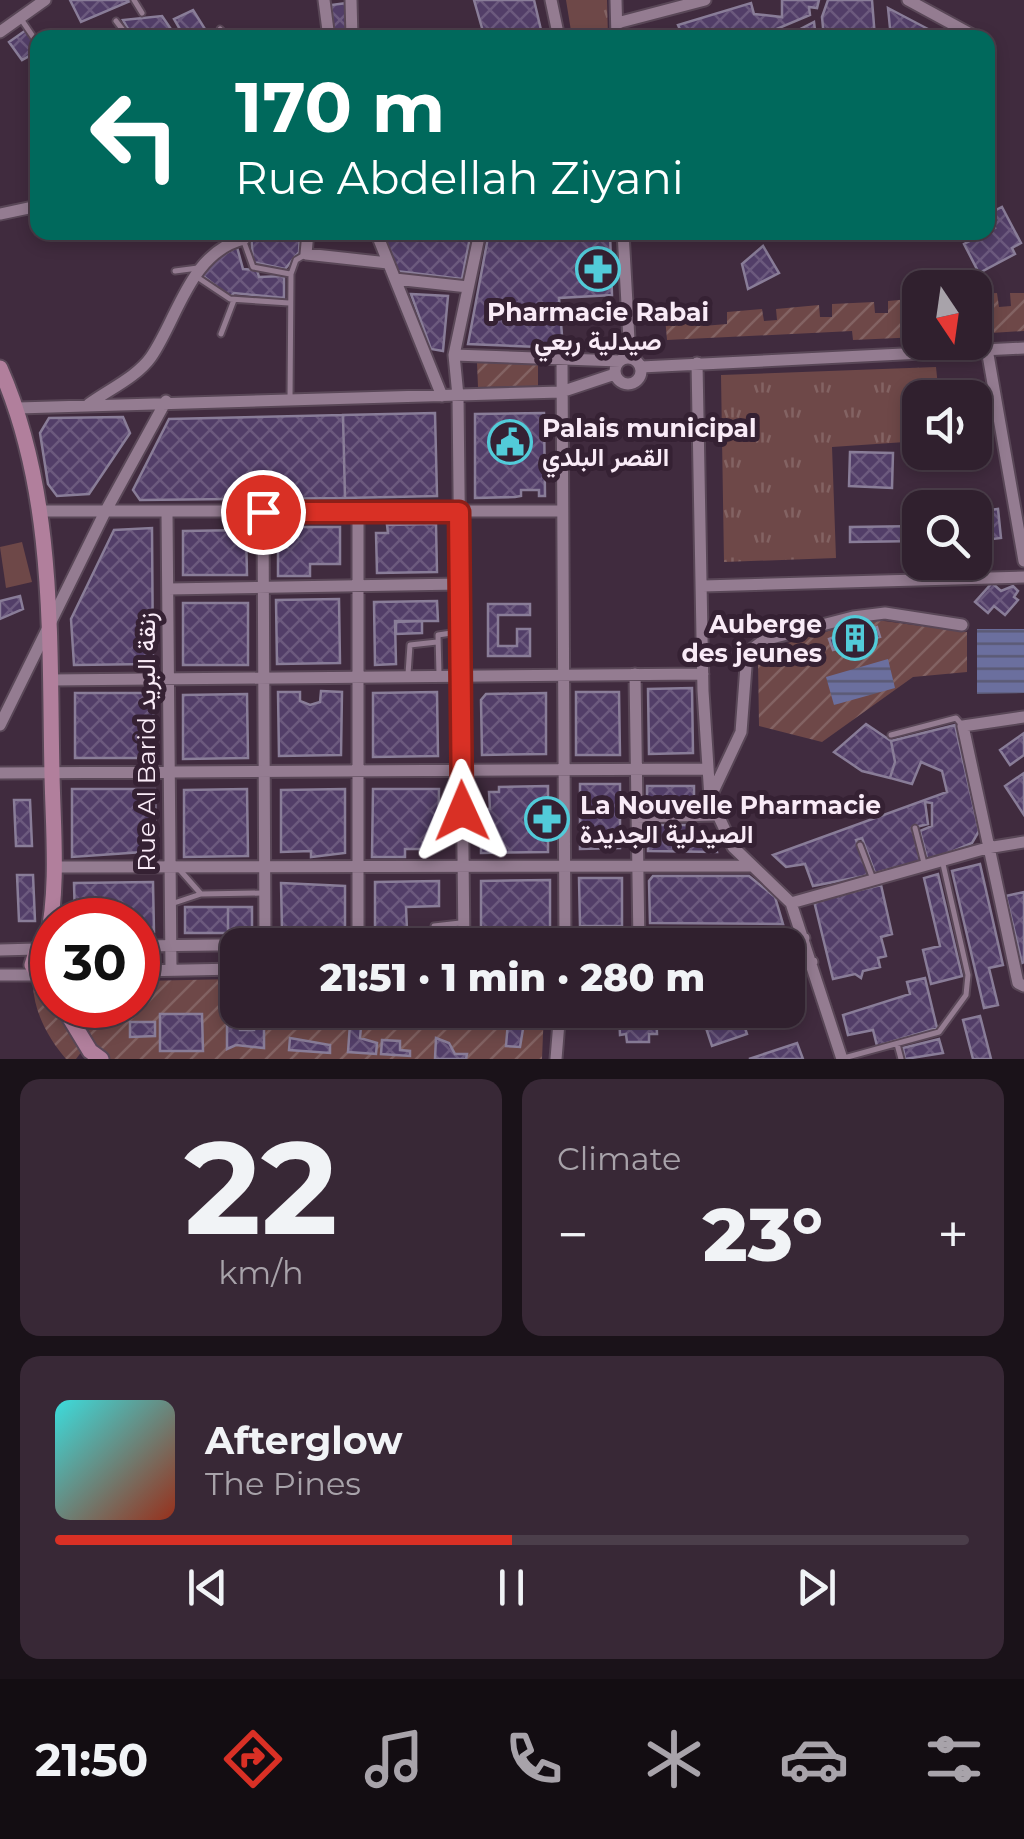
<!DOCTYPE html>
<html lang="en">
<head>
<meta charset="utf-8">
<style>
	body { margin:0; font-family:Montserrat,Vazirmatn,sans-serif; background:#382836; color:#f1f3f6; height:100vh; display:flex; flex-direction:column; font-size:38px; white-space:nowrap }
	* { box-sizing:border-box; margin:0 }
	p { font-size:32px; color:#a8a3aa }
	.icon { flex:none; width:55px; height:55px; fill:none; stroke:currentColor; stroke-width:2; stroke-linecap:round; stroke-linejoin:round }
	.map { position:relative; height:1059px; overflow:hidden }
	.sheet { display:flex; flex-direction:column; gap:20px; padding:20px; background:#1a1219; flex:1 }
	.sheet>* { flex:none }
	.guide { position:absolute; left:30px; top:30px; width:965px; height:210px; border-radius:20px; box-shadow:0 5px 15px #0003,0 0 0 2px #4b3e4a; background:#00695c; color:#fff; overflow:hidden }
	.needle { width:65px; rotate:167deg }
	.buttons { position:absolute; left:902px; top:270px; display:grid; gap:20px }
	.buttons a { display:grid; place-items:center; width:90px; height:90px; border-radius:20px; background:#30202e; box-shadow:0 5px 15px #0003,0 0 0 2px #4b3e4a; font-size:50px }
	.speed { position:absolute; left:30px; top:898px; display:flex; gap:20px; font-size:50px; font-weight:700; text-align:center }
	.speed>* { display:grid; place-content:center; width:130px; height:130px; border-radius:50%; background:#30202e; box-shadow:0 5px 15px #0003,0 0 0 2px #4b3e4a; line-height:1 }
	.speed .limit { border:15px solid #d22; background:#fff; color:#111 }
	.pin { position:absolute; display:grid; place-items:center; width:85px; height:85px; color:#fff; margin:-42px; border:5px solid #fff; border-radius:50%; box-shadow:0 2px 10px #0007 }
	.me { position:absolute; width:110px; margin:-55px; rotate:359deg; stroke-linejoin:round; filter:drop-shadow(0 0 8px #0008) }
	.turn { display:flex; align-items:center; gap:35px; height:210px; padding:0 40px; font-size:45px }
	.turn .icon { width:130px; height:130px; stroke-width:2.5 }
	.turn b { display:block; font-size:70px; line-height:85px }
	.big { font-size:75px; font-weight:800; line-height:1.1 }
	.sheet .widget { flex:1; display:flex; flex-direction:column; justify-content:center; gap:15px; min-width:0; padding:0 35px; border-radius:20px; background:#382836 }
	.sheet .dial { align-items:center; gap:0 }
	.dial b { font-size:130px; line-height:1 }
	.song { display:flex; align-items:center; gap:30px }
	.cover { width:120px; height:120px; border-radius:15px; background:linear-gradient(135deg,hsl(180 70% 55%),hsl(10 70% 35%)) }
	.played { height:10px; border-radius:5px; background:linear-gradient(90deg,#d93025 50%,#4b3e4a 50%) }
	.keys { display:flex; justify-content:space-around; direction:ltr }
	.heat { display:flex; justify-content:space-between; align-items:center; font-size:55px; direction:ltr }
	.sheet .tiles { flex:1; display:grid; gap:20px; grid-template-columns:1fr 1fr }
	.widget:last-child { grid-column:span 2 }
	.trip { position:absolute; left:220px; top:928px; width:585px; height:100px; border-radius:20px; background:#30202e; box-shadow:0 5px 15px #0003,0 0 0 2px #4b3e4a; font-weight:800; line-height:100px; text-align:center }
	.menu { display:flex; height:160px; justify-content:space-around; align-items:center; background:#130d12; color:#a8a3aa }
	.menu .icon { width:70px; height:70px }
	.menu .selected { color:#d93025 }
	.menu b { font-size:45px; color:#f1f3f6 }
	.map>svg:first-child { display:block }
	.grass { fill:url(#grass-tufts) }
	.garden { fill:url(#garden-furrows) }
	.pitch { fill:#6e4848 }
	.water { fill:url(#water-rules) }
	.building { fill:url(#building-cross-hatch); stroke:#897d98; stroke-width:2.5 }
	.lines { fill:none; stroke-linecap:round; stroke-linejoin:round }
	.lane-casing { stroke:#594757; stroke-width:9 }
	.street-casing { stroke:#594757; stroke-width:15 }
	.secondary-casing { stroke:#594757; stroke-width:19 }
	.lane { stroke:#947c91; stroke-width:5 }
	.street { stroke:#947c91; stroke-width:11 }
	.secondary { stroke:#b17f9c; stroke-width:15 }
	.route-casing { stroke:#8d1f18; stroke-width:25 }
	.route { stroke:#d93025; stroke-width:18 }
	.labels { text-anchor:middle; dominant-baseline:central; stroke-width:10; stroke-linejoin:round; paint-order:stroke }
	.poi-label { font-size:25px; font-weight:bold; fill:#f9ebf7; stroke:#352133; text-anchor:start }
	.street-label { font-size:25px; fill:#f9ebf7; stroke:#352133 }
</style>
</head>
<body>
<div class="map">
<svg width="1024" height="1059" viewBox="0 0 1024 1059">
	<defs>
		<pattern id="grass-tufts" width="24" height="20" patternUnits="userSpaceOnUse" patternTransform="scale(2.5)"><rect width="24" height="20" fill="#6e4848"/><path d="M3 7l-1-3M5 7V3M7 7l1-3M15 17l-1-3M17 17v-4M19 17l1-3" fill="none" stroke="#836363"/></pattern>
		<pattern id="garden-furrows" width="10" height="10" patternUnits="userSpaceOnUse" patternTransform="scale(2.5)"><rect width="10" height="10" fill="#6e4848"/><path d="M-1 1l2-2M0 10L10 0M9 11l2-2" fill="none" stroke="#836363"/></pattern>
		<pattern id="water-rules" width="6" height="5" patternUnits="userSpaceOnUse" patternTransform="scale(2.5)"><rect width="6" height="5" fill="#6b6f9e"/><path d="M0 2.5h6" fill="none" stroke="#5b5a74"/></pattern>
		<pattern id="building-cross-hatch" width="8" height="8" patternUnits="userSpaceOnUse" patternTransform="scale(2.5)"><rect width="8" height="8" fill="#523e68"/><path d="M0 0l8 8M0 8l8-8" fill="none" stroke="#6c5a7e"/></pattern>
	</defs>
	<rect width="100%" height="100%" fill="#402b3e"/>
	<path class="grass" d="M566 0H607L608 37H572Z
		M936 367 939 397 920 398V441L832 447 836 558 724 562 721 375Z"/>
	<path class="garden" d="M997 293 999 307 1011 306 1010 293H1024V331L975 334V294Z
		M920 298V337L853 340 852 331 667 340 665 317 701 314 703 326 727 324V312L762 309 764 321 777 320 776 309 819 305 820 317H832V304L874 302 875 313H888V301Z
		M477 363H538V386L478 387Z
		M869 619 967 632V672L913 677 822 742 759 726 758 661 768 649Z
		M237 979 238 1010H544L542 1059H109L99 1050 76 1007 138 1005V981Z
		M33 985 46 992 82 1051 76 1059H66C48 1038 34 1012 33 985Z"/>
	<path class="pitch" d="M22 542 32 582 6 588 0 547Z"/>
	<path class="water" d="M977 629H1024V693L977 694Z
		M888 659 895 688 834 705 826 677Z"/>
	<path class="building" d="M70 0H129L130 1 81 22Z
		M474 0H534L541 30 484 35Z
		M782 0H819L817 8 809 7 810 15 755 38H684L678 25 751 3 754 14 782 17Z
		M828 0H872L875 38H824L822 17Z
		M347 3 349 38H334L331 5Z
		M888 8 928 29 925 38H891Z
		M193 10 210 37V38H185L174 19Z
		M162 16 177 38H133L123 20Z
		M814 22 816 38H783Z
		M26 30 38 51 22 60 9 42Z
		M1002 207 1021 243 1012 248 1015 254 979 273 964 244 995 228 988 214Z
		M251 232H300L299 252 285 269 253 262Z
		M383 232H471L462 279 396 271Z
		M489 232H610L612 295 559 298 563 348 468 344Z
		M763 246 779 273 748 289 742 264Z
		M237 247 243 269 257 270 259 277 284 276V298L234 293 230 297 202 275 214 260Z
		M411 294 448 296 443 351 431 349Z
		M962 385 978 392 983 434H975V398H952Z
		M435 413 437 496 345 498 343 415Z
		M544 413 545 496H539V490H521V496L515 497 475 498V414Z
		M343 415 345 498 140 500 133 490 169 419Z
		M123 417 130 433 89 494 57 496 48 484 40 433 49 418Z
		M850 452 893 453 892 488 849 486Z
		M998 509 1001 538 975 541V512Z
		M436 524 437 572 377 573 376 533H388L387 525Z
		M920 526V541L850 542V527Z
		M278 527H340V564H310V576H278Z
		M152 528 153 664 74 665 71 619 114 530Z
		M246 530 247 575H183V531Z
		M992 583 1001 591 1013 586 1018 591 1014 597 1018 600 1005 615 994 606 988 613 975 602Z
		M20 596 23 609 0 619V601Z
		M339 599 340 663 277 664 276 600Z
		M437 601 438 621H395L396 664 375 665 374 602Z
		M183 603H248V665H183Z
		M488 604H530V615H498V646H517V629H530V656H488Z
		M422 621V633L396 634V622Z
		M862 626 863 631 877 627 880 637 833 650 829 639Z
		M692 688 693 753 649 754 648 689Z
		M321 691 342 692 341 755 279 756 278 692H300V701L310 705 320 702Z
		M437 692 438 756 373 757V693Z
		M576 692H619L620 755H576Z
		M75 693H153L154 758H75Z
		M546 693V754L482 755 481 700 486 694Z
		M247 694 248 758 183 759V695Z
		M866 724 891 741 895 762 890 778 862 771 834 752Z
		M955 725 979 831 972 843 928 862 920 831 932 826V803L925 802 928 824 912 828 921 861 875 873 862 838 856 840 869 875 813 886 805 864 786 867 773 855 947 792 942 771 921 762 912 784 890 778 895 762 891 741Z
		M1024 733V755L1010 765 1000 750Z
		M1024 773V815L1005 786Z
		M580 784H620V848L580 849Z
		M548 786V852L481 853V809H490L489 792H499V787Z
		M647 786H694V805L647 806Z
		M72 789H155L156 836 143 852 72 857Z
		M247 789 248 856 184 857V790Z
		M345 789V853L311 857V851L281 852V790Z
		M373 789H439L438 849H405V857H372Z
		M14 800H30L32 846H16Z
		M648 825H694L715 841 717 852 648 851Z
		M980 864 1003 965 989 968 998 1005 984 1008 952 871Z
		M938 874 962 976 931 984 923 950 940 946 924 878Z
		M17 875H33L35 921H19Z
		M653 876H749L775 897 783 924 650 923 649 881Z
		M579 878H622V926H580Z
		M550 880V929H481V881Z
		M439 881V906L406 907 407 930 375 931V882Z
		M153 882 154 932 138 933V920H75L74 883Z
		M281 883 345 886V934L282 931Z
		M881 885 892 934 881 937 886 956 878 958 880 967 863 971 861 978 855 974 833 979 814 901Z
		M1024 892V962L1022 963 1006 896Z
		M185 907H228V933H185Z
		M228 907H252V933H228Z
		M925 978 937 1028 877 1046 873 1030 848 1035 843 1015 910 994 907 982Z
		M351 1010H380L379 1028 361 1027 360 1038 377 1043 376 1054 348 1052Z
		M509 1010 526 1011 520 1047 506 1046Z
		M604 1010H663V1012H656L657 1034H649V1042H627L626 1034 620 1035 619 1012Z
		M160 1014H202L203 1051H160Z
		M741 1016 747 1034 712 1046 706 1028Z
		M980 1016 991 1059H973L963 1020Z
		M227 1017H240V1030H254L253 1017H264V1048L236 1045 227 1049Z
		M130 1022H155V1036L130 1037Z
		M290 1038 330 1045V1053L289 1050Z
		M436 1038 449 1043 455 1054H467L466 1059H435Z
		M939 1039 943 1053 905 1059 903 1048Z
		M382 1040 400 1041V1050L410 1051V1056L381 1054Z
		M797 1043 803 1059H749Z"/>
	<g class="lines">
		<g class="lane-casing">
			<path id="lane" d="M134 0 142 13
				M21 19 38 44
				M116 21 129 38
				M220 29 228 38
				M226 232 234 241
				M244 242 253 267 290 274
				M175 271 198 268
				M197 277 230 299 289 303
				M221 334 234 300
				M290 399 291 274 296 260 306 254
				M408 674 410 645 437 642
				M439 674 438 635 458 632
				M891 735 956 718 962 725
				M915 828 924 863
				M860 845 873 879
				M179 869 201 894 262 893
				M171 904 201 894
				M430 942 434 926 460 923
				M897 1044 901 1059
				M844 1058 939 1032 966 995 968 975 943 864"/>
		</g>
		<g class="street-casing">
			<path id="street" d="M324 0 329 38
				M351 0 352 38
				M551 0 559 38
				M616 0 617 38
				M908 0 978 38
				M617 23 705 0
				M0 32 45 0
				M0 214 38 206
				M308 232 306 254 388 263
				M376 232 442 396
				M623 232 630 358
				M395 279 468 287
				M987 349 1024 561
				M454 355 620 361
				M615 371a13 13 0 1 1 26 0a13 13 0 1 1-26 0Z
				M562 359 565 945
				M697 363 703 691 710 798 733 847 791 903 842 1059
				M641 367 1024 348
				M89 404C108 390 137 377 151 357 178 318 190 252 244 239L243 232
				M18 408 561 392 615 374
				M40 511H562
				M358 512V945
				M167 513 171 970
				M263 513 265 945
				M703 586 1024 577
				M168 589 460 584
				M635 674 639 945
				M51 680 703 674
				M1024 717 963 726 1018 983 1024 986
				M0 725 104 514 166 401
				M0 773 706 769
				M710 798 741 732 747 653 764 640 853 617 885 613 962 625
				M637 817 714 815
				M54 867 750 866
				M791 903 987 848 1024 842
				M464 945 458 396 454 355 480 232
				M138 946 804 938
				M0 950 37 949
				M788 962H812
				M138 971 238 969
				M0 975H36
				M556 1059 560 1010"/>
		</g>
		<g class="secondary-casing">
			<path id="secondary" d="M0 368C56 495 49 639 52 774 53 830 59 887 47 942
				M52 941 37 949 32 965 41 980 52 984
				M62 1005 90 1051 101 1059"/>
		</g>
		<use href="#lane" class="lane"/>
		<use href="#street" class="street"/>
		<use href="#secondary" class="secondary"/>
	</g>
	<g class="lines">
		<g class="route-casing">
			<path id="route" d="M263 512H459L462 811"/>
		</g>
		<use href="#route" class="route"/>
	</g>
	<defs>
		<g id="pharmacy-ring" transform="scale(2.25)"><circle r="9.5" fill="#352133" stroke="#52cbd9" stroke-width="1.5"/><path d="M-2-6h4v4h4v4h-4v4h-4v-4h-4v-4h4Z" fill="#52cbd9"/></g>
		<g id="civic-ring" transform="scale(2.25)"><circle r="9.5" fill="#352133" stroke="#52cbd9" stroke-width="1.5"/><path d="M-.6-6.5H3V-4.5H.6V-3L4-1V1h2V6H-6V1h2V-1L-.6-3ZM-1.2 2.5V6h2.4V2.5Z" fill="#52cbd9"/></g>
		<g id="building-ring" transform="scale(2.25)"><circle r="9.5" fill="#352133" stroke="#52cbd9" stroke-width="1.5"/><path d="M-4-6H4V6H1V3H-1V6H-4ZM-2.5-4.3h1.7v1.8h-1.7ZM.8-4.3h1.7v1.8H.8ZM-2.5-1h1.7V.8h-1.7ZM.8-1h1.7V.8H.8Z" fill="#52cbd9"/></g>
	</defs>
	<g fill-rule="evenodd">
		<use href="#pharmacy-ring" x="598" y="269"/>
		<use href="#civic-ring" x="510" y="442"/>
		<use href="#building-ring" x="855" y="638"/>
		<use href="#pharmacy-ring" x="547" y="819"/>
	</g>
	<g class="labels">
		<g class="poi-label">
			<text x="598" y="312" text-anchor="middle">Pharmacie Rabai<tspan x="598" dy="29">صيدلية ربعي</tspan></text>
			<text x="542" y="428">Palais municipal<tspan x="542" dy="29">القصر البلدي</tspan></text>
			<text x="822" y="624" text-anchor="end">Auberge<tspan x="822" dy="29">des jeunes</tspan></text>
			<text x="580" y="805">La Nouvelle Pharmacie<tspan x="580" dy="29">الصيدلية الجديدة</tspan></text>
		</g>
		<g class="street-label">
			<text transform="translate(146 742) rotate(-90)">Rue Al Barid زنقة البريد</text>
		</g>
	</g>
</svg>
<div class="buttons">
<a><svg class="needle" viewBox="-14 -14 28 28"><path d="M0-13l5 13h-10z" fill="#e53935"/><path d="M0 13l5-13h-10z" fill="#a8a3aa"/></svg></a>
<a><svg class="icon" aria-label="sound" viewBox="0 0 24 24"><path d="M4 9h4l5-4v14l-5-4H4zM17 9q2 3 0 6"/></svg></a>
<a><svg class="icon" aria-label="search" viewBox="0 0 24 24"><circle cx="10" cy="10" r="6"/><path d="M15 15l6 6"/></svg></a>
</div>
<div class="speed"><div class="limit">30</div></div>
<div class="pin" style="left:263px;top:512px;background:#d93025"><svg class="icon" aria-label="arrive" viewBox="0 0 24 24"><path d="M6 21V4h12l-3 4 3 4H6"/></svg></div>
<svg class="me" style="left:462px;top:811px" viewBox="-20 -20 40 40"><path d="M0-17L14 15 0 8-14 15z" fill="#d93025" stroke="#fff" stroke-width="4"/></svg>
<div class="trip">21:51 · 1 min · 280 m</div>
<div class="guide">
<div class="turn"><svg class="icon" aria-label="left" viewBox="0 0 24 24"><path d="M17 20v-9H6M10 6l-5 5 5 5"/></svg><div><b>170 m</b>Rue Abdellah Ziyani</div></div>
</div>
</div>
<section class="sheet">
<div class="tiles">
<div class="widget dial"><b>22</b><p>km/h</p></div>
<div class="widget"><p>Climate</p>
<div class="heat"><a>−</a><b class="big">23°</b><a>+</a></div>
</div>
<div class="widget">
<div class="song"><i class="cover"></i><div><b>Afterglow</b><p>The Pines</p></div></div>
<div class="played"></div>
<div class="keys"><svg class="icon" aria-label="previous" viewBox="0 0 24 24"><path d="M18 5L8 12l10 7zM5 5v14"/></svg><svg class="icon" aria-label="pause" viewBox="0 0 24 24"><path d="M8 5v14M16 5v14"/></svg><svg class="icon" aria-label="next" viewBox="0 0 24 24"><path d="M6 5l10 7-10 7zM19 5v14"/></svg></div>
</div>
</div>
</section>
<nav class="menu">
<b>21:50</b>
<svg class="icon selected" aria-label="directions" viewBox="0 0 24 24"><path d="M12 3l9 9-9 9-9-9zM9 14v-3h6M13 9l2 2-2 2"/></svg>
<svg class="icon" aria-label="music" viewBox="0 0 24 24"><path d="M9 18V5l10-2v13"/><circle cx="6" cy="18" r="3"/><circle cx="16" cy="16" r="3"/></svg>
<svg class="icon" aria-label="phone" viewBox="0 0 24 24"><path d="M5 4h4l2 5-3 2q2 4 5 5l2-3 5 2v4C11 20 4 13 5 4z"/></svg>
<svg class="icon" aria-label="climate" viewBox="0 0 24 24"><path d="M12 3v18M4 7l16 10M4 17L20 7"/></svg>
<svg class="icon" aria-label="car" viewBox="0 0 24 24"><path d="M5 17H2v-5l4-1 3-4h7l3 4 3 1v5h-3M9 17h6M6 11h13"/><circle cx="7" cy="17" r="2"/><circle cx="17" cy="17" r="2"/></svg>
<svg class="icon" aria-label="filters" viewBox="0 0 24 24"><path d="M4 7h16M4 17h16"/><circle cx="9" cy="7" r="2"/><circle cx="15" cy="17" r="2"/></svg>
</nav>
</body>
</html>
